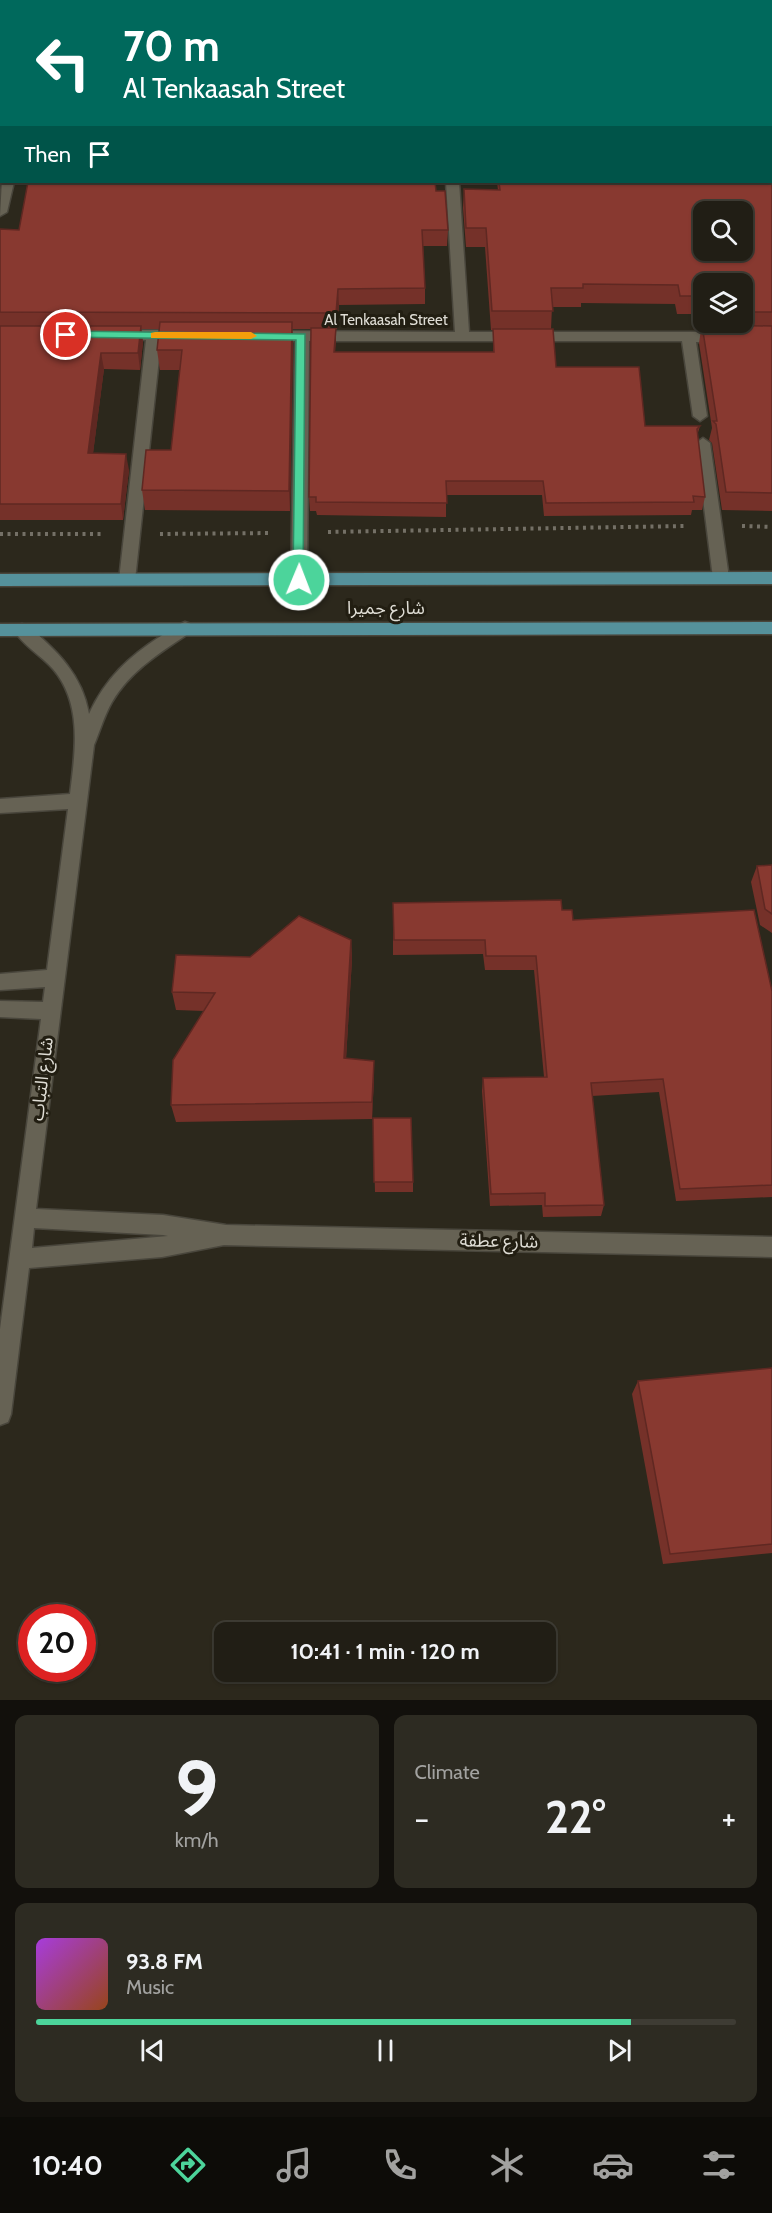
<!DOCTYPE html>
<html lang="en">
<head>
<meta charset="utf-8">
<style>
	body { margin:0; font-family:Cabin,"Noto Sans Arabic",sans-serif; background:#2d2b22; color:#f1f3f6; height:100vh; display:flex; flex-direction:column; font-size:22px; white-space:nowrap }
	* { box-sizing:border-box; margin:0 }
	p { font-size:20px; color:#a2a2a0 }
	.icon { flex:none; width:33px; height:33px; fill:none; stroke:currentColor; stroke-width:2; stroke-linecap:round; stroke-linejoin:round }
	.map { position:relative; height:1700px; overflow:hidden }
	.details { display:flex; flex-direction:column; gap:15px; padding:15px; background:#12100c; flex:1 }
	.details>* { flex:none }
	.banner { position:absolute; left:0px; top:0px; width:772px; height:183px; box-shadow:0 2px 4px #0004,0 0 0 2px #3e3c34; background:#00695c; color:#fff; overflow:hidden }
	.buttons { position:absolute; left:693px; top:201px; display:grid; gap:12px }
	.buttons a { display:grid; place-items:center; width:60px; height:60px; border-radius:12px; background:#211e15; box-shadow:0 2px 4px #0004,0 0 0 2px #3e3c34; font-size:30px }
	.speed { position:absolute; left:18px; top:1604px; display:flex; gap:12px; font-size:30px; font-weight:700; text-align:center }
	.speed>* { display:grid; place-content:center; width:78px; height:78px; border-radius:50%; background:#211e15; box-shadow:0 2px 4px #0004,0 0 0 2px #3e3c34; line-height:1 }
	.speed .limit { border:9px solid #d22; background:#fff; color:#111 }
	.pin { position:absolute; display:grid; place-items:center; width:51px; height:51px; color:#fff; margin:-26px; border:3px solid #fff; border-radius:50%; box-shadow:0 2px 6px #0007 }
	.me { position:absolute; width:66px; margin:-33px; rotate:1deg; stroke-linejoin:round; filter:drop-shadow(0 0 4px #0008) }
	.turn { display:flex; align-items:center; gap:21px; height:126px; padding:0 24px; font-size:27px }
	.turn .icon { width:78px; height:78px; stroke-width:2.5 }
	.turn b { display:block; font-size:42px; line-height:51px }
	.then { display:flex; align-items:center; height:57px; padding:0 24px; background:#0003; gap:12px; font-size:22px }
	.big { font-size:45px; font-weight:700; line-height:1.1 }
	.details .tile { flex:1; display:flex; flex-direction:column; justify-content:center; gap:9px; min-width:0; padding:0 21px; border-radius:12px; background:#2d2b22 }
	.details .dial { align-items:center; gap:0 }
	.dial b { font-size:78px; line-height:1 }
	.song { display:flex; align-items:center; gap:18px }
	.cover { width:72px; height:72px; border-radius:9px; background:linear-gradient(135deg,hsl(280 70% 55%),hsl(20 70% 35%)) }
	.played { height:6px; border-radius:3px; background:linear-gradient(90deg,#4cd49b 85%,#3e3c34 85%) }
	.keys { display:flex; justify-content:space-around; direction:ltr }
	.heat { display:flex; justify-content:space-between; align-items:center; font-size:33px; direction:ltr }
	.details .tiles { flex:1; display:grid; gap:15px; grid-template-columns:1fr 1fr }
	.tile:last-child { grid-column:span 2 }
	.trip { position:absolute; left:214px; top:1622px; width:342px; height:60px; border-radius:12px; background:#211e15; box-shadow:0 2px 4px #0004,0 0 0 2px #3e3c34; font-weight:700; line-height:60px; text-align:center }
	.tabs { display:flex; height:96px; justify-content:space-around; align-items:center; background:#0d0c08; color:#a2a2a0 }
	.tabs .icon { width:42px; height:42px }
	.tabs .current { color:#4cd49b }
	.tabs b { font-size:27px; color:#f1f3f6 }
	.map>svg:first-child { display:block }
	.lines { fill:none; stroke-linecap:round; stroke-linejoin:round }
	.minor-casing { stroke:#49463c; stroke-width:3 }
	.major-casing { stroke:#49463c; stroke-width:3 }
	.path-far1 { stroke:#747066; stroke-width:3; stroke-dasharray:2 3; stroke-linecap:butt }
	.path { stroke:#747066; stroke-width:4; stroke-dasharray:3 4.5; stroke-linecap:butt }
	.minor { fill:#666254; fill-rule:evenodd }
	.major { fill:#55919b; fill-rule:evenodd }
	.wall { fill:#753129; fill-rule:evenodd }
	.shaded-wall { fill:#5f2822 }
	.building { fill:#883930; stroke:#5f2822; stroke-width:1.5; fill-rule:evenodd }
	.route { fill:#4cd49b; stroke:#318a65; stroke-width:1.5 }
	.slow { fill:#f59e0b }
	.labels { text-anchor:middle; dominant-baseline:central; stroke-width:6; stroke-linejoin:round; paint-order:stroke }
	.far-street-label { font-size:15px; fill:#dfddd5; stroke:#221e12 }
	.street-label { font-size:18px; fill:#dfddd5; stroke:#221e12 }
</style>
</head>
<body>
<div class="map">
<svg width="772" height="1700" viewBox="0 0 772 1700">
	<rect width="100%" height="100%" fill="#2c281c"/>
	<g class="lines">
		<g class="minor-casing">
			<path id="minor" d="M296 0H308V2H296Z
				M353 0H365L366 2H354Z
				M0 10H2V18H0Z
				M771 18 772 19V31L771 30Z
				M0 79H2V87H0Z
				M0 162H2V170H0Z
				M2 180 14 182 7 212 0 216Z
				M446 182H459L469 332H772V342H696L707 416 700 421 693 416 682 341H309L307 580 305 584H293L291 580 295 341H269L262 336 269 331 455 332Z
				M119 330H181L188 335 181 340H161L135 580 133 584H121L119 580 146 340 114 338 112 335Z
				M703 438 710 443 729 578 727 582H715L713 578 696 443Z
				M185 622 191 624 193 628 191 632C161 652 130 671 112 702 104 716 100 731 94 745L36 1209 163 1215 226 1225 772 1237V1257L224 1245 162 1257 29 1268 11 1414 8 1422 0 1425V1329L41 1019 0 1017V1001L43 1002 45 987 0 990V974L47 970 68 809 0 813V799L70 794C75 753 83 704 53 669 42 656 22 645 14 630L16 626 22 624 28 626C57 651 82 674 89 714 105 679 129 656 161 636 169 631 176 625 185 622ZM34 1228 163 1235 168 1236 32 1248Z"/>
		</g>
		<g class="major-casing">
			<path id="major" d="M772 572V584L0 586V574Z
				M772 622V634L0 636V624Z"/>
		</g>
		<path class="path-far1" d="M385 0H761
			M19 1 275 0"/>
		<path class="path" d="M742 526 772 527
			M328 532 686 526
			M0 534H104
			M160 534 272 533"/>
		<use href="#minor" class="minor"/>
		<use href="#major" class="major"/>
	</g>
	<path class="wall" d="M772 167V511L722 510 712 443 709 440 712 428 699 343 701 330H694L691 314H677L675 304 581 303V307H552L551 329 556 367 645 426H700L697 436 705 497 702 510H692L691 515 544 516 542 495H446V517L317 515 316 511H310L309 497 311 329H292L293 342 290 511 145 510 142 490 171 450 180 370H160L157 350 160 329H141L143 342 140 370 104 369 93 453 129 470 123 520H0V229L19 230 436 191 448 230 447 246H423L425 288V304L339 305 337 329H336L335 352H493V330H491L485 247H466L463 208 464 189 498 190 497 182H771ZM704 284H742V322H704Z
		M772 865V933L760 925 751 882 757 866Z
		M393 903 562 910 573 920 772 991V1197L676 1201 659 1092 592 1096 604 1205 601 1216 543 1217 542 1205 490 1206 482 1091 483 1078 544 1077 534 970H485L483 954 393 955Z
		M351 940 352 959 346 1059 374 1078 372 1119 176 1122 171 1105 204 1011 176 1010 172 992 250 957Z
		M373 1118 413 1182V1192H375Z
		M772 1368V1553L663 1564 632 1394 638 1381Z"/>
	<path class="shaded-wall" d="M338 289 339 305 337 329 336 313Z
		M292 322 293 342 290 511 289 491Z
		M141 326 143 342 140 370 138 353Z
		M336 328V342L334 366V352Z
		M101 353 104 369 91 469 88 453Z
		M126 454 129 470 123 520 121 504Z
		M351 940 352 959 345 1076 344 1058Z
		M374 1061V1078L372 1119V1102Z"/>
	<path class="building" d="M771 163 772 167V312H742V284H704V311H697L694 296H680L678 285 583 284V288H551L553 311H492L486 228H466L464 189 500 190 499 182H771ZM704 212H742V250H704Z
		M28 182H435L436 191H445L448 230H422L425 288 338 289 336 313 0 312V229L19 230Z
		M160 322H292L289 491 142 490 146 450H171L182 350H157Z
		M702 325 772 326V493L726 492 716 424 713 421H717Z
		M0 326H141L138 353H101L88 453 126 454 121 504H0Z
		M311 328H336L334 352H494L493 329H553L556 367H639L645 426H700L697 429 705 497 693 496 694 502 546 503 543 481H446L447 503 316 502V497H309Z
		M772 865V914L765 909 757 866Z
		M561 900 562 910H572L573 920 754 910 772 991V1185L680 1189 663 1079 591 1083 604 1205 545 1206V1193L491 1194 483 1078 547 1077 536 956H486L485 940H394L393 903Z
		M299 916 351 940 344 1058 374 1061 372 1102 171 1105 173 1060 215 993 172 992 176 955 250 957Z
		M373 1118H411L413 1182H374Z
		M772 1368V1544L670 1554 638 1381Z"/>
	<path class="route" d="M66 331 305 334 303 583H295L293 580 296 340 62 337 61 335Z"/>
	<path class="slow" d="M155 332H251L257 336 251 339 151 338V333Z"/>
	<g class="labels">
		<g class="far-street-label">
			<text x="386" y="320">Al Tenkaasah Street</text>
		</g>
		<g class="street-label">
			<text x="386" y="608">شارع جميرا</text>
			<text transform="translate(42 1079) rotate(-83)">شارع التباب</text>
			<text transform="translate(499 1241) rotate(1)">شارع عطفة</text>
		</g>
	</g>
</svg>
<div class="buttons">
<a><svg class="icon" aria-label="search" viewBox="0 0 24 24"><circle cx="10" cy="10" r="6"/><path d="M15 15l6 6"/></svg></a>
<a><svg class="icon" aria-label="layers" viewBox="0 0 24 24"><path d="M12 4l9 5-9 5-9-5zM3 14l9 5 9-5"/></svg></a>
</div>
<div class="speed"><div class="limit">20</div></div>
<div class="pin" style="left:66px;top:335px;background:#d93025"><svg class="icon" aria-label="arrive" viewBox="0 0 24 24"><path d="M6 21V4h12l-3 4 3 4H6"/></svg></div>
<svg class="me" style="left:299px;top:580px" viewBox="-20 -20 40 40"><circle r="17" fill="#4cd49b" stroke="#fff" stroke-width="3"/><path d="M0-11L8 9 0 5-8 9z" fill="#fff"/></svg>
<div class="trip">10:41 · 1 min · 120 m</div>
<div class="banner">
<div class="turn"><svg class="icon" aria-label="left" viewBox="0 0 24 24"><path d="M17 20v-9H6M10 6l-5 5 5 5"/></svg><div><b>70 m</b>Al Tenkaasah Street</div></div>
<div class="then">Then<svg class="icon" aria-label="arrive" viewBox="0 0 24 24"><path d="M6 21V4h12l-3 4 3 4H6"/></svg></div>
</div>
</div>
<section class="details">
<div class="tiles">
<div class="tile dial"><b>9</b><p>km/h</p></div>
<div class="tile"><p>Climate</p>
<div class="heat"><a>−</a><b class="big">22°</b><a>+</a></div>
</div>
<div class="tile">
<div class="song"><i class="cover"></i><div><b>93.8 FM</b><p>Music</p></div></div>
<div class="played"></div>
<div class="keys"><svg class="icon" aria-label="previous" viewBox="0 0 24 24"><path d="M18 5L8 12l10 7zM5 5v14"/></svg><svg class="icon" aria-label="pause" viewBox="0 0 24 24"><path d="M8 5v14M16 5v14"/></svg><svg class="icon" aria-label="next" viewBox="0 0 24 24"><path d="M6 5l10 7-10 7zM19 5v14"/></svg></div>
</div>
</div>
</section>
<nav class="tabs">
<b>10:40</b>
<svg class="icon current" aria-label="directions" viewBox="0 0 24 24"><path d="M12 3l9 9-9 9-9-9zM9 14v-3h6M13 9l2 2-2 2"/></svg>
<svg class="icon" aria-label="music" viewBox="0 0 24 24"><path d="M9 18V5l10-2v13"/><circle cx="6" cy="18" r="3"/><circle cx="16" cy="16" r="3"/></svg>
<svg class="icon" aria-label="phone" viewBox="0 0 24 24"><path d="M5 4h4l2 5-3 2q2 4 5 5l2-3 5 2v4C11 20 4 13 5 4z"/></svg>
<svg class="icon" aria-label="climate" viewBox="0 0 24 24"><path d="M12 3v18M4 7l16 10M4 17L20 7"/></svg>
<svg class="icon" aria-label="car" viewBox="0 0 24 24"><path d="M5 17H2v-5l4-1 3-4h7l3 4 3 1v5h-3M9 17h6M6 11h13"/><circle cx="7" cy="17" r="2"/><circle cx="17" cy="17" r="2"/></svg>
<svg class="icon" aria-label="filters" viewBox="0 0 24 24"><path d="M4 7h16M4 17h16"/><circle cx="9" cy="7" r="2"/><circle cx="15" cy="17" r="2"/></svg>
</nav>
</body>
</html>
